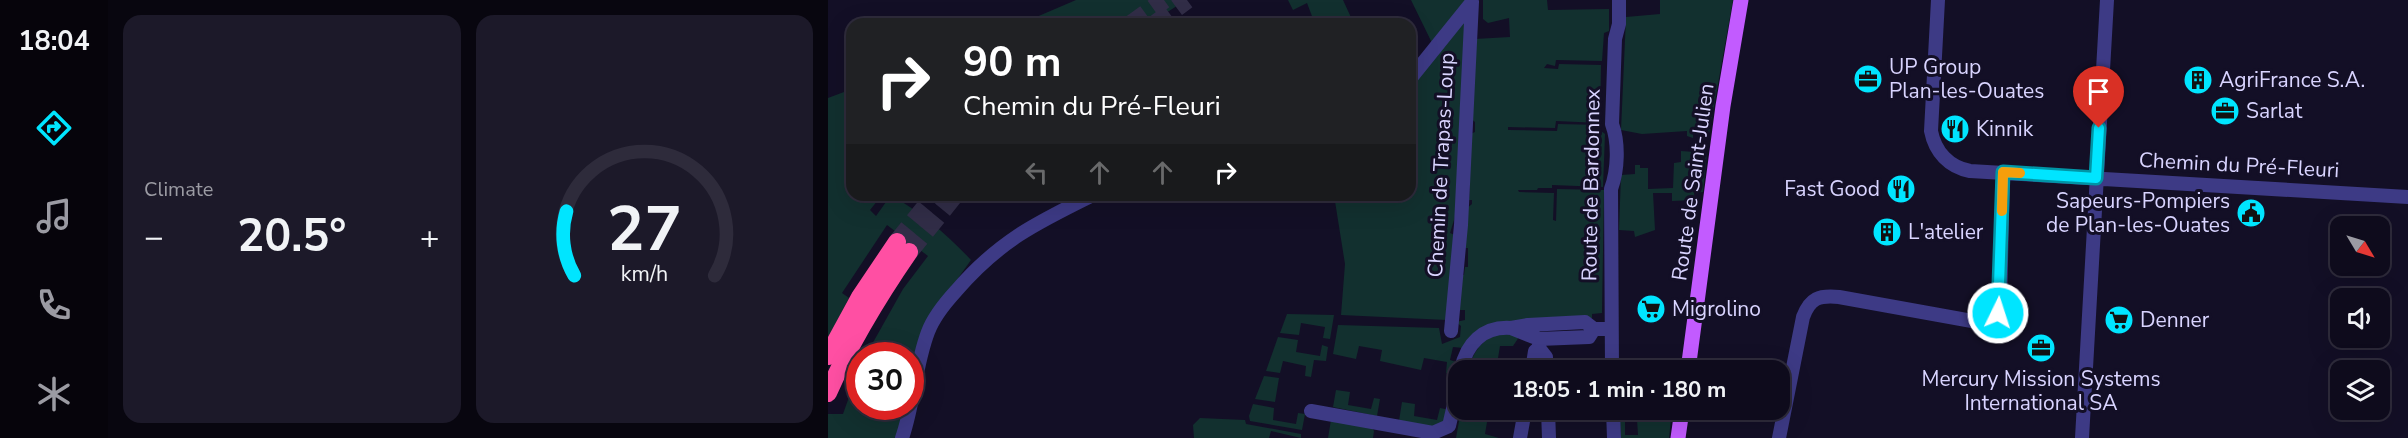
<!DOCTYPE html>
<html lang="en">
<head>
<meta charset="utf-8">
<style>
	body { margin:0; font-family:"Nunito Sans",sans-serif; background:#1c1929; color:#f1f3f6; height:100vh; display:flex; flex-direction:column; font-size:22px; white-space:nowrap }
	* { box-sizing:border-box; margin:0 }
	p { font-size:20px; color:#9b9ba3 }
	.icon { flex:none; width:33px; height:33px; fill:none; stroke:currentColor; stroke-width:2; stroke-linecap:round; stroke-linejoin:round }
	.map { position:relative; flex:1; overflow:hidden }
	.details { display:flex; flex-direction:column; gap:15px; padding:15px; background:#08060f; width:720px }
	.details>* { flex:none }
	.top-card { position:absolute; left:18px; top:18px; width:570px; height:183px; border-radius:18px; box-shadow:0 6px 24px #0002,0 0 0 2px #2e2b3b; background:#202124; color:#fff; overflow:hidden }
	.needle { width:39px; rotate:128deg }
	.fabs { position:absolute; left:1502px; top:216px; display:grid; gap:12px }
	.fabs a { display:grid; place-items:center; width:60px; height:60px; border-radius:12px; background:#0e0b1c; box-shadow:0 6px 24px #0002,0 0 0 2px #2e2b3b; font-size:30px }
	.speed { position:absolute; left:18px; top:342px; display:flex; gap:12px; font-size:30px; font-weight:700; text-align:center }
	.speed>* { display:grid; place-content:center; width:78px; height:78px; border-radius:50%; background:#0e0b1c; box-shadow:0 6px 24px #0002,0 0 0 2px #2e2b3b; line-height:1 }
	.speed .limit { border:9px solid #d22; background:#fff; color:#111 }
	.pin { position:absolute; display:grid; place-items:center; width:51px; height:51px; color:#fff; margin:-62px -26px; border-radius:50% 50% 50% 0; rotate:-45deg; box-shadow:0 0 6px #0007 }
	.pin .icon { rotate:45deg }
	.me { position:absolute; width:66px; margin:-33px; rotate:4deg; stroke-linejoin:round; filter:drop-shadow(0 0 4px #0008) }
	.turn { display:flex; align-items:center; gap:21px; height:126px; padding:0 18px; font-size:27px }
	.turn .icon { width:78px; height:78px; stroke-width:2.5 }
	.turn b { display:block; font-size:42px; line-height:51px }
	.lanes { display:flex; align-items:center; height:57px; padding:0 18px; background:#0003; justify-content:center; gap:30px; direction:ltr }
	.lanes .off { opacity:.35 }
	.big { font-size:45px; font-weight:700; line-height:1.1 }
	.details .card { flex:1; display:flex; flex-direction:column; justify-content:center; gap:9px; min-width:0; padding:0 21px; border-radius:18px; background:#1c1929 }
	.details .dial { align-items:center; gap:0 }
	.dial svg { height:156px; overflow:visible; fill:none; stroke:#2e2b3b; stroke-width:7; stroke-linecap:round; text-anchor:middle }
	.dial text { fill:#f1f3f6; stroke:none }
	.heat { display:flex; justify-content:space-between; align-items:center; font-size:33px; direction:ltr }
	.details .tiles { flex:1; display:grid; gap:15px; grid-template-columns:repeat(2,1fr) }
	.trip { position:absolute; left:620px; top:360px; width:342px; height:60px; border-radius:18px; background:#0e0b1c; box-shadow:0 6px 24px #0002,0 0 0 2px #2e2b3b; font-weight:700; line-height:60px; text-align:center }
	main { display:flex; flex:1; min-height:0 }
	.tabs { display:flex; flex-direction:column; width:108px; justify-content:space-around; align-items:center; background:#06040b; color:#9b9ba3 }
	.tabs .icon { width:42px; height:42px }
	.tabs .current { color:#00e5ff }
	.tabs b { font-size:27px; color:#f1f3f6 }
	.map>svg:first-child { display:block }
	.green { fill:#12302f }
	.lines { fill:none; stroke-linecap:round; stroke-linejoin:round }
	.highway-tunnel { stroke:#312d47; stroke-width:18; stroke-dasharray:18 9; stroke-linecap:butt }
	.minor { stroke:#3d3a85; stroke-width:14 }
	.major { stroke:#c25bff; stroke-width:15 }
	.highway { stroke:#ff4fa3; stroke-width:18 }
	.route-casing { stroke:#0095a6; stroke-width:15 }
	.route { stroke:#00e5ff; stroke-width:10 }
	.slow { stroke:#f59e0b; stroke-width:10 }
	.labels { text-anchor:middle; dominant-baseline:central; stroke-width:6; stroke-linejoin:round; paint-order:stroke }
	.poi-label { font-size:21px; fill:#d9d4ff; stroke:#130f26; text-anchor:start }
	.street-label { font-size:21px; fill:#d9d4ff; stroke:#130f26 }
</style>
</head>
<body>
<main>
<nav class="tabs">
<b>18:04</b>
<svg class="icon current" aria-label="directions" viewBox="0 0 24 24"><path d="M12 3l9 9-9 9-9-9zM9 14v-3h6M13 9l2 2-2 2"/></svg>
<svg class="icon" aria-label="music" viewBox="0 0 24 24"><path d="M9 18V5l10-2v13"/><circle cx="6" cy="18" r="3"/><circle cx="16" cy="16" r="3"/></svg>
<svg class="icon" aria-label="phone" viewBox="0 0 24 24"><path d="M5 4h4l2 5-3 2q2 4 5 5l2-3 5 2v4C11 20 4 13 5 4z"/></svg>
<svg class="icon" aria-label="climate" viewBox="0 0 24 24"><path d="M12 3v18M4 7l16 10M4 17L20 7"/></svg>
</nav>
<section class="details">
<div class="tiles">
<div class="card"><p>Climate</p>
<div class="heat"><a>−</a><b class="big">20.5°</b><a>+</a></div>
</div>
<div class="card dial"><svg viewBox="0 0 100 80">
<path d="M14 69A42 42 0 1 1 86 69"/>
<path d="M14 69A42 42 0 0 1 10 36" stroke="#00e5ff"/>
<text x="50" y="56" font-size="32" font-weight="700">27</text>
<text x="50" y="72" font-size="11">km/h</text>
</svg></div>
</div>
</section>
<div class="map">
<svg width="1580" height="438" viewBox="0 0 1580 438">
	<rect width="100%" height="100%" fill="#130f26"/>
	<path class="green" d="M248 0H358L321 24H192Z
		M460 0H515L526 24H487L479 3 465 10Z
		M583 0H641L605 45Z
		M655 0H719L720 10 781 9V31L776 33 774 61 728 60 727 66 719 64 716 68 730 69 731 64 773 65 772 123 728 121 727 128 680 127V130L729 131 730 124 772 125V130L777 134 775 187 724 185V188H710L709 190H690L691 192 726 193 725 220 728 221 729 189 776 190 774 313 764 314V318L672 323 635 348 625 347 622 360 628 362 626 375 618 373 619 362 596 358 593 370 552 361 554 350 531 346 528 359 505 354 510 325 611 328 614 344 632 337 633 326 628 322 637 320V310H628L632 275H636L637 267H640V248H635L638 209 644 204V200H641L642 184 640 182V135L647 132V122L641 117 647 39 682 37 681 18 660 23 655 19Z
		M832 0H905L881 134 865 133V138L859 136V131L814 134 793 130 798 17 832 14Z
		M637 15 630 207 622 233 629 236 619 320 513 315 517 264 506 195H582V85Z
		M24 89V195H54L42 210 48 216 63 195C93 213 119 234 143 260L101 319 83 396 82 356 38 355 75 289 100 256 59 225 14 293 21 298 0 338V98Z
		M853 151 879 153 875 192 866 193 867 200 844 201V193H825L827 230 807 237 806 231 791 230 793 175 807 174V165H812V168H820V189L845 188 846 163 853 162Z
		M459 314 506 315 502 339 495 338 497 327 473 323 471 335 452 333Z
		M677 333 691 337 685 346H672L668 370H639C647 351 654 336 677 333Z
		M450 337 470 340 468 352 492 356 494 345 500 347 498 361 486 360 483 377 477 376 478 366 455 361 452 373 438 371Z
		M31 369 32 406 80 407 70 438H0V414H15Z
		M436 376 451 378 447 402 427 399Z
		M508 390 522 392 520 405 543 409 546 398 552 399 549 416 505 407Z
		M574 402 587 404 586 416 609 420 612 408 622 410 614 424 605 428 571 421Z
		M425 404 446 408 445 420 468 424 470 413 477 414 474 430 422 421 421 416Z
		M633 410H661L657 434 671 438H628Z
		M814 410H844L841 438H793L792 421H797V435H810L809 419 814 418Z
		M372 418 417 420 418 424 473 434V438L443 431 441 438H366L365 425Z
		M503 420 544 428 546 431 545 438H500Z"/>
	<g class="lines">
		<path class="highway-tunnel" d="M303 24 336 0
			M327 24 359 0
			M69 242 107 195
			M81 252 127 195"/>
		<path class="minor" d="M1110 0 1103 131C1107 152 1121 167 1142 171L1580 197
			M582 79 644 2
			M766 329 757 322 700 325 683 328 711 339 761 337 766 329H783
			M623 331 633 225 644 2
			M711 339V348L718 357V370
			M633 370C638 344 655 326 683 328
			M704 370 707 351 711 348
			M784 370 783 189C790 170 791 143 784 124L787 39 791 24V0
			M720 410 721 438
			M785 410 786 438
			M483 411 605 433 621 426 630 387
			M74 438C86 404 87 366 100 332 106 316 117 303 128 291 171 241 208 223 265 195
			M692 438 697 410
			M951 438 975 317C982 298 991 295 1011 297L1155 323 1167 319 1172 307 1175 172
			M1254 438 1279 0"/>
		<path class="major" d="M860 370 895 106 913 0
			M850 438 854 410"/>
		<path class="highway" d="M0 356 32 297 69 242
			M0 393C22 343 50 297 81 252"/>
	</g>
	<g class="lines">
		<g class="route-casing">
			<path id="route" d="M1170 313 1175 172 1268 178 1271 128"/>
		</g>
		<use href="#route" class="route"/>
		<path class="slow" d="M1174 211 1175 172 1192 173"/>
	</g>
	<defs>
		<g id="office-disc" transform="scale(1.5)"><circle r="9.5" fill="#00e5ff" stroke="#130f26"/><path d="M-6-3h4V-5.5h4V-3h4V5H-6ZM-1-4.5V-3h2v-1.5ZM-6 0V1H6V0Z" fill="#111"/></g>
		<g id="building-disc" transform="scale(1.5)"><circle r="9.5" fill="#00e5ff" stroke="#130f26"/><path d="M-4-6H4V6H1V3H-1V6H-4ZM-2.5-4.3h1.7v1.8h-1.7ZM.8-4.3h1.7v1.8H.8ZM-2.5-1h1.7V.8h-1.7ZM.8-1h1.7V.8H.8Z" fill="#111"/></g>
		<g id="restaurant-disc" transform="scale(1.5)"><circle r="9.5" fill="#00e5ff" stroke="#130f26"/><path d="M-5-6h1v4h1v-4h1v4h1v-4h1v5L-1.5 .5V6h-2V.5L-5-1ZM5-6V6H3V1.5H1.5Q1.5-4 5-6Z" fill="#111"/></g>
		<g id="civic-disc" transform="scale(1.5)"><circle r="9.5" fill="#00e5ff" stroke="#130f26"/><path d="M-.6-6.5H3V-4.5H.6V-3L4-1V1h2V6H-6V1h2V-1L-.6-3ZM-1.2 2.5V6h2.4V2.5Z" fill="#111"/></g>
		<g id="supermarket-disc" transform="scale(1.5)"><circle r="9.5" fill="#00e5ff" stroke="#130f26"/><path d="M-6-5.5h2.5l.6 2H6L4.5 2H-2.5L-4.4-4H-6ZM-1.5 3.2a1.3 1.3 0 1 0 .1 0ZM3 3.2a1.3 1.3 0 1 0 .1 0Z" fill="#111"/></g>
	</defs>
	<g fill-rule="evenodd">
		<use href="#office-disc" x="1040" y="79"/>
		<use href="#building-disc" x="1370" y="80"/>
		<use href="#office-disc" x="1397" y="111"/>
		<use href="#restaurant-disc" x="1127" y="129"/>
		<use href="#restaurant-disc" x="1073" y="189"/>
		<use href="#civic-disc" x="1423" y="213"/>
		<use href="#building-disc" x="1059" y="232"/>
		<use href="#supermarket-disc" x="823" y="309"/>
		<use href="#supermarket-disc" x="1291" y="320"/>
		<use href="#office-disc" x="1213" y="348"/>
	</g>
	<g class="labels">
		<g class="poi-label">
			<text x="1061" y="67">UP Group<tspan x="1061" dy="24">Plan-les-Ouates</tspan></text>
			<text x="1391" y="80">AgriFrance S.A.</text>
			<text x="1418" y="111">Sarlat</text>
			<text x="1148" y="129">Kinnik</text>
			<text x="1052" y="189" text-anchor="end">Fast Good</text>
			<text x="1402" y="201" text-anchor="end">Sapeurs-Pompiers<tspan x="1402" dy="24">de Plan-les-Ouates</tspan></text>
			<text x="1080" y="232">L'atelier</text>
			<text x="844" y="309">Migrolino</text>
			<text x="1312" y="320">Denner</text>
			<text x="1213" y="379" text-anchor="middle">Mercury Mission Systems<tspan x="1213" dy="24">International SA</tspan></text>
		</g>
		<g class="street-label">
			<text transform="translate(613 165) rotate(-87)">Chemin de Trapas-Loup</text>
			<text transform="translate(1411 165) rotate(3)">Chemin du Pré-Fleuri</text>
			<text transform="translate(865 182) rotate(-82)">Route de Saint-Julien</text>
			<text transform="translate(763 185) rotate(-89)">Route de Bardonnex</text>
		</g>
	</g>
</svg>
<div class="fabs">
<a><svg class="needle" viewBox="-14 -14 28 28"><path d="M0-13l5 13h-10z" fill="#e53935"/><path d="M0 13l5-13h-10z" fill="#9b9ba3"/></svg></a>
<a><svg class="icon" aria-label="sound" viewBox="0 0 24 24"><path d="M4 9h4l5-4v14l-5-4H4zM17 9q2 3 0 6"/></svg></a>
<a><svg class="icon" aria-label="layers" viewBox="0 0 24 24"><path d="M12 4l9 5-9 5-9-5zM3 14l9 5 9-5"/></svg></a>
</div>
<div class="speed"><div class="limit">30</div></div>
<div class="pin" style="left:1271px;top:128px;background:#d93025"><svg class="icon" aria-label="arrive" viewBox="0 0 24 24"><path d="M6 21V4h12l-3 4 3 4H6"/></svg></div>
<svg class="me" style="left:1170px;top:313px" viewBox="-20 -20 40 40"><circle r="17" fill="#00e5ff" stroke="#fff" stroke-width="3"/><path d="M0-11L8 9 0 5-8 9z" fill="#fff"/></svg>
<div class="trip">18:05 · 1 min · 180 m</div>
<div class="top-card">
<div class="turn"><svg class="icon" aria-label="right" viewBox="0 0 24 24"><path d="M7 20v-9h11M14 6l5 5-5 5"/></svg><div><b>90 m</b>Chemin du Pré-Fleuri</div></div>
<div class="lanes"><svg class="icon off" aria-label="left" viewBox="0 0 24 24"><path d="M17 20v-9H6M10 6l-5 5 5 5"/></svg><svg class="icon off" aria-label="ahead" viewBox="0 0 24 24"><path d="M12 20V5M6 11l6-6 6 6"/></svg><svg class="icon off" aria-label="ahead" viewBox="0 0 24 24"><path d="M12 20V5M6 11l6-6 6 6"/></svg><svg class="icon" aria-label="right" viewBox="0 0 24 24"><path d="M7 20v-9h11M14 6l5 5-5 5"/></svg></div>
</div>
</div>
</main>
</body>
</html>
